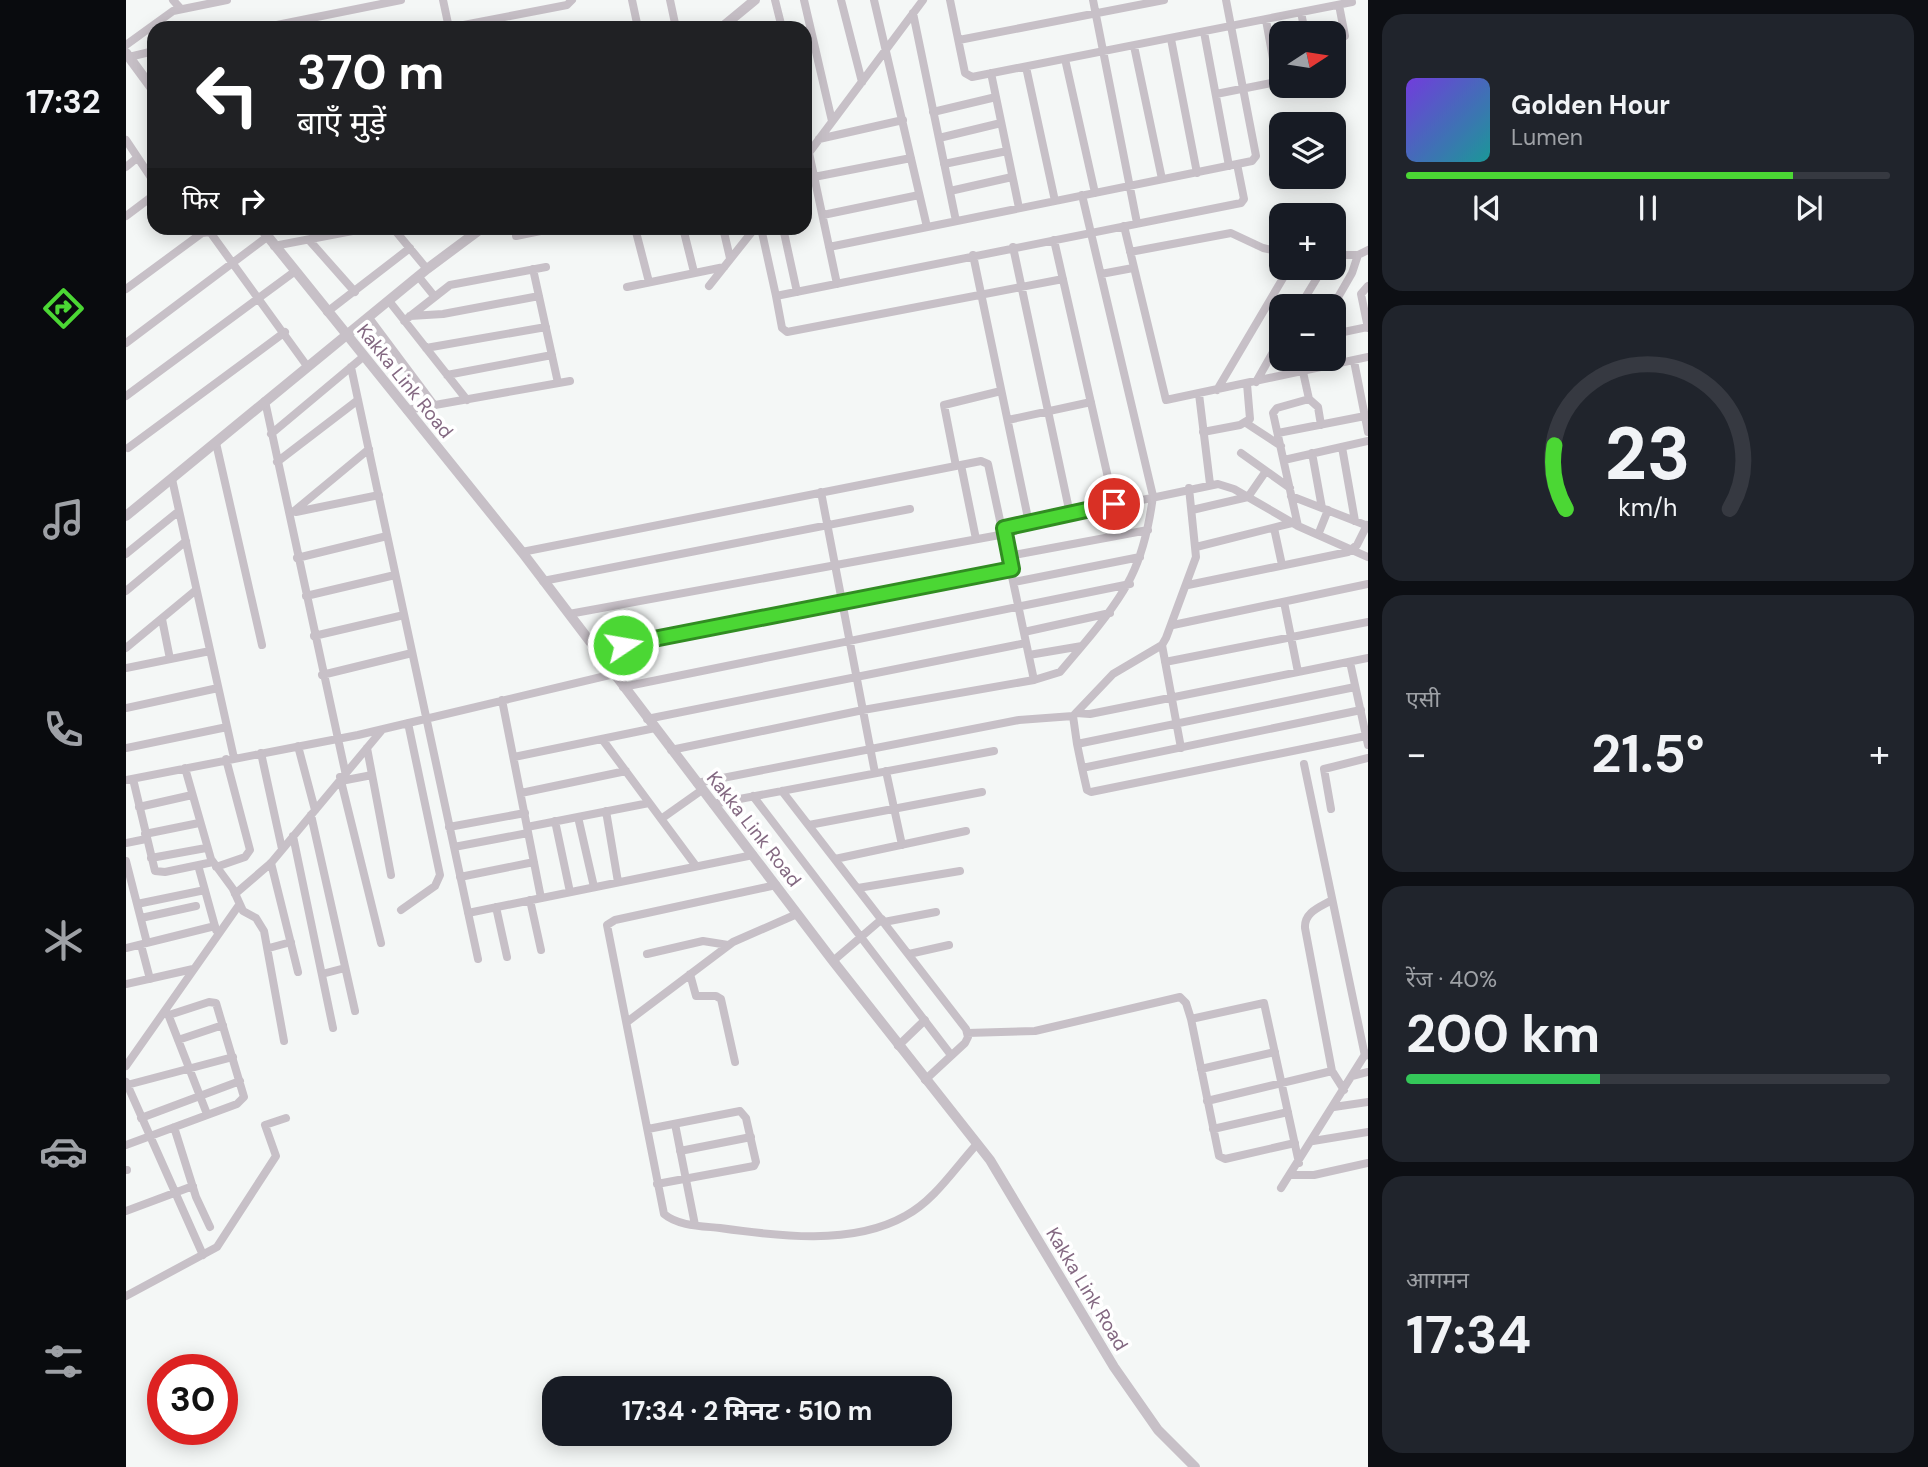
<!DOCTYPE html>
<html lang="hi">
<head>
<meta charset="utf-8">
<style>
	body { margin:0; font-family:"DM Sans","Noto Sans Devanagari",sans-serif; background:#20242c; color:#f1f3f6; height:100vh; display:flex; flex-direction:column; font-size:26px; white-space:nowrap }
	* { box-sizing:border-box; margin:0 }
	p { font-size:23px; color:#9ea1a6 }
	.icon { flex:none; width:38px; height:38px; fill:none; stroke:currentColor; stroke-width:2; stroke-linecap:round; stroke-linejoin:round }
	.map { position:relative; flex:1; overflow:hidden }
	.sheet { display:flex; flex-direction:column; gap:14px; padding:14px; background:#0d0f14; width:560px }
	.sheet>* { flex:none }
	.banner { position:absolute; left:21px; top:21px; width:665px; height:214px; border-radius:21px; box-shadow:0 4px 18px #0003; background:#202124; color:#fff; overflow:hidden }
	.needle { width:46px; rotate:78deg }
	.buttons { position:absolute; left:1143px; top:21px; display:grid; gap:14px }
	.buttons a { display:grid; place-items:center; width:77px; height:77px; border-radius:14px; background:#171b24; box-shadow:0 4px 18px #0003; font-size:35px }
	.speed { position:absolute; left:21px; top:1354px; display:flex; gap:14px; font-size:35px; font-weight:700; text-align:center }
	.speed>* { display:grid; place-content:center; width:91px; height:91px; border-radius:50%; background:#171b24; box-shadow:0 4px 18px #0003; line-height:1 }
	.speed .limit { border:10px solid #d22; background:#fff; color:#111 }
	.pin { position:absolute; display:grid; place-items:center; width:60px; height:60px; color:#fff; margin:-30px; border:4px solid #fff; border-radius:50%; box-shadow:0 2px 7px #0007 }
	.me { position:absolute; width:77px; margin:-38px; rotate:78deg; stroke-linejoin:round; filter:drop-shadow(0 0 5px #0008) }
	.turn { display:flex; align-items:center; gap:24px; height:147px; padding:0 35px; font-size:32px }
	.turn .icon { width:91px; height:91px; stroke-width:2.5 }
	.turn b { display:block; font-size:49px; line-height:60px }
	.then { display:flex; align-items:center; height:66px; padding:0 35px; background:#0003; gap:14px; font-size:26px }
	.big { font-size:52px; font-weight:700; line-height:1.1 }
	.sheet .card { flex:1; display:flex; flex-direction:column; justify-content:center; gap:10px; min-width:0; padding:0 24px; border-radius:21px; background:#20242c }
	.sheet .dial { align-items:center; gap:0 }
	.dial svg { height:182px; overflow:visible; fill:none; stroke:#363941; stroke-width:7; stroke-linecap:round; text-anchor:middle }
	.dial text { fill:#f1f3f6; stroke:none }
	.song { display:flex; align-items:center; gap:21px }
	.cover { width:84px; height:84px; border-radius:10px; background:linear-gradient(135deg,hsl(260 70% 55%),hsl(180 70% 35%)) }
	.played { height:7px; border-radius:4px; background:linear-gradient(90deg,#4bd734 80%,#363941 80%) }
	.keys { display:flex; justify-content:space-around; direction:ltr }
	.heat { display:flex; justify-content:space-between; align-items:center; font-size:38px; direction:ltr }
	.charge { height:10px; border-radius:5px; background:linear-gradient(90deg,#34c759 40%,#363941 0) }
	.trip { position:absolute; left:416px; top:1376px; width:410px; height:70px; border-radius:21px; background:#171b24; box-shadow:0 4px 18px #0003; font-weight:700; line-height:70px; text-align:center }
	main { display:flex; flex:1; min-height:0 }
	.menu { display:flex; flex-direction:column; width:126px; justify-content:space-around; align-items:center; background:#090b0e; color:#9ea1a6 }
	.menu .icon { width:49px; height:49px }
	.menu .active { color:#4bd734 }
	.menu b { font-size:32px; color:#f1f3f6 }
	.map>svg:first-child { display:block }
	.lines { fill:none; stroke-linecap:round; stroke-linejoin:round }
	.minor { stroke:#c7c0c7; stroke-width:8 }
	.tertiary { stroke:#c7c0c7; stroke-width:10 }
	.route-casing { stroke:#318c22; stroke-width:18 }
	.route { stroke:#4bd734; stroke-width:12 }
	.labels { text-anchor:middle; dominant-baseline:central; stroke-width:7; stroke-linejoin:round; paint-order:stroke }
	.street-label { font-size:19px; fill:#836881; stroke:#fff }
</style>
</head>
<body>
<main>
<nav class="menu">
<b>17:32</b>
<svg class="icon active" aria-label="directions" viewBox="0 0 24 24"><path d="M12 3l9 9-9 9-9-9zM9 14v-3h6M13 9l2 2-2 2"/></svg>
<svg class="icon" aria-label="music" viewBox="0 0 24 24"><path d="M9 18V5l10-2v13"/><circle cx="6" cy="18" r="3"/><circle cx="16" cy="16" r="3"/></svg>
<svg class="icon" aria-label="phone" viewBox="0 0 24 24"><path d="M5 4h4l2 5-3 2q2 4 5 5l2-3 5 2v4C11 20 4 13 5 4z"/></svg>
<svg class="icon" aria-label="climate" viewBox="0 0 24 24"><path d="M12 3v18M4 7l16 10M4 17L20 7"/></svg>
<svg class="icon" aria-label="car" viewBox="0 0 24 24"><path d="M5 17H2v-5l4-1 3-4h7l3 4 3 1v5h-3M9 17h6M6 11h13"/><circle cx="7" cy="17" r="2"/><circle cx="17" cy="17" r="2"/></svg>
<svg class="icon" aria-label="filters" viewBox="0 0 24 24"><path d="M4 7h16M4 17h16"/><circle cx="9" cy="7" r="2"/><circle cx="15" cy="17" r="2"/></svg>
</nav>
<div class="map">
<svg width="1242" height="1467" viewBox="0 0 1242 1467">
	<rect width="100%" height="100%" fill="#f4f7f6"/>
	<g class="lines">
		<path class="minor" d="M47 0 54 8
			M317 0 323 28
			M506 0 512 28
			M544 0 550 28
			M649 0 656 28
			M678 0 706 121
			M715 0 736 82
			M748 0 801 227
			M824 0 839 73 846 77 1226 2
			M967 0 1011 223
			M1175 12 1179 33
			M787 13 830 221
			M1140 20 1151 81
			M136 28 275 0
			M322 28 441 5 446 0
			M1078 32 1103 166
			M1045 39 1071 173
			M833 40 1038 0
			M1208 41 1219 36 1213 5
			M0 45 47 11 101 0
			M1008 46 1036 179
			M3 57 28 51
			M939 59 969 193
			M900 67 929 201
			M865 73 893 208
			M1090 94 1155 81
			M807 112 870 97
			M679 134 711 284
			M813 138 875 123
			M693 139 777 120
			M0 140 28 182
			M679 158 797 0
			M818 164 881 151
			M0 167 11 158
			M688 177 785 158
			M824 191 886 177
			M956 195 1027 496C1018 565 1001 593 956 646
			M697 215 793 195
			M0 216 28 195
			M998 226 1040 400 1242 357
			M267 228 301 269
			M509 228 523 282
			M557 228 568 272
			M597 228 604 258
			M635 228 650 296 1115 203 1118 199 1111 164
			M657 228 671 292
			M390 236 429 228
			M183 240 229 292
			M928 240 988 504
			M148 246 242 228
			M703 247 1126 161 1130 156 1100 0
			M887 247 944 514
			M1004 252 1105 233 1137 248 1155 252
			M847 255 903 523
			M1208 255H1232L1242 250
			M407 269 432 383
			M975 274 1007 268
			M292 276 309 297
			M583 286 629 228
			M1242 286 1235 294 1242 328
			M501 287 598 267
			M0 289 76 233 84 232 181 366
			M650 296 656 328 661 332 937 279
			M263 301 341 400
			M1174 306 1197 268
			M1207 306 1226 273 1232 255
			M201 312 284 248
			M284 316 317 314 413 296
			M243 318 308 405
			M278 321 324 285 420 267
			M1208 334 1242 327
			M0 343 141 237
			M300 348 420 327
			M1228 361 1242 432
			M225 367 352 959
			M321 375 426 355
			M1130 382 1155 338
			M1091 390 1163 268
			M1073 394 1084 484
			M0 396 168 272
			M1183 399 1192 407 1195 425
			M139 401 219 771
			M281 410 444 381
			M882 420 965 402
			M1120 423 1155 446
			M1077 432 1114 425 1124 419 1121 384
			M1152 433 1239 416
			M145 434 237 357
			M90 443 136 645
			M1216 447 1229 521
			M2 448 159 332
			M1115 453 1164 488
			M1186 453 1196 508
			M1158 460 1242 441
			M151 462 232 400
			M835 465 850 539
			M830 466 818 405 875 391
			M46 479 108 758
			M695 492 749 773
			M1165 496 1242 526
			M1066 510 1122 497 1140 471
			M167 512 243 449
			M170 512 253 495
			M1172 526 1147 413 1151 408 1183 399 1177 372
			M1148 528 1156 565
			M878 529 1092 484 1108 489 1172 526 1242 557
			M1192 535 1202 510
			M1070 547 1166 523
			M396 552 855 461 862 464 908 680 737 710 545 750
			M0 554 53 511
			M883 556 1022 530
			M171 558 261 536
			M417 581 784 509
			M888 582 1014 557
			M1062 585 1222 552 1231 545 1241 525
			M0 591 60 541
			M180 596 269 575
			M1158 602 1172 672
			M443 614 879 534
			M36 619 44 659
			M1047 625 1242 584
			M898 632 984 613
			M188 636 278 615
			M1036 645 1055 748
			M0 648 70 590
			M470 651 886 569
			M903 655 956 646 934 672 908 680
			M1039 662 1242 622
			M1224 662 1242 745
			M0 668 84 651
			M196 675 286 653
			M497 687 1004 584
			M376 700 415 898
			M0 708 92 688
			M950 713 964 714 1242 658
			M947 716 951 744 1229 687
			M521 719 900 643
			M476 739 570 866
			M951 744 956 768 1235 710
			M172 746 189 810
			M0 748 101 727
			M241 748 265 875
			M135 753 156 849
			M388 757 529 728
			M1178 764 1239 1056
			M59 768 85 859 107 889 117 911 130 918 138 931 158 1041
			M956 768 961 790 965 792 1240 736
			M760 771 776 845
			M214 777 255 943
			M7 779 29 871 39 872 87 862
			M0 780 232 735 488 674
			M215 781 246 775
			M571 783 893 720 947 716 987 674 1036 645 1040 638 1070 557 1063 488
			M656 791 840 1029 842 1037 839 1043 799 1080
			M395 793 500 771
			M627 796 825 1055
			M587 804 868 751
			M13 807 66 795
			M1205 809 1198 769 1242 758
			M480 811 492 882
			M185 815 229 1011
			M452 817 468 887
			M535 819 576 790
			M429 821 444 892
			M683 825 856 792
			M323 827 399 813
			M401 827 523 803
			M19 834 73 823
			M167 836 207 1028
			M0 843 20 839
			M328 847 402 833
			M25 858 80 848
			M709 859 840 831
			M0 861 21 943
			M145 863 172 972
			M72 865 90 930
			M90 867 119 857 124 850 100 759
			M334 877 408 862
			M650 885 489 920 481 925 538 1214C552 1226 576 1226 594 1228 651 1236 726 1246 779 1216 808 1201 829 1168 851 1144
			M732 888 834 871
			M109 894 145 863 256 730
			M404 900 415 950
			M1206 900C1194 907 1178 912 1179 928L1206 1071 1218 1090
			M11 904 79 890
			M370 907 381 957
			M275 910 309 886 314 875 282 723
			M342 913 627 855
			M15 918 70 906
			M758 922 810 912
			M15 945 24 979
			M0 948 89 926
			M143 948 165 942
			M521 954 577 941 602 945
			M783 954 823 945
			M707 961 756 919
			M196 974 219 968
			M564 974 570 996H590L595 999 609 1062
			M0 984 67 969
			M42 1014 81 1114
			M1065 1019 1138 1003 1173 1163
			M501 1022 607 942 671 914
			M841 1033 909 1031 1054 997 1060 1003 1065 1019 1093 1156 1099 1159 1169 1143
			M52 1040 97 1025
			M772 1046 799 1020
			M0 1066 113 905
			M1075 1069 1149 1052
			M1226 1076 1242 1072
			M0 1082 77 1255
			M1 1085 107 1057
			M1081 1101 1206 1071
			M1208 1107 1242 1102
			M15 1118 114 1081
			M549 1124 569 1225
			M48 1127 70 1197 84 1227
			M522 1129 614 1111 620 1118 630 1162 628 1166 531 1184
			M1087 1129 1162 1112
			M1187 1141 1242 1132
			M0 1145 111 1104 118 1097 90 1003 83 1002 43 1015
			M554 1151 625 1137
			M0 1170H1
			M1165 1175H1188L1242 1163
			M1155 1188 1240 1053
			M0 1211 67 1186
			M0 1296 91 1247 150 1156 139 1125 160 1118"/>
		<path class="tertiary" d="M595 28 629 0
			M0 53 28 91
			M135 228 396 552 707 961 864 1160 988 1367 1032 1430 1069 1467
			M0 516 301 269 356 228"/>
	</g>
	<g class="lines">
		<g class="route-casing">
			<path id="route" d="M497 645 886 569 878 528 988 504"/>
		</g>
		<use href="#route" class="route"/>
	</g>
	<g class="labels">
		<g class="street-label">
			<text transform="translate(279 381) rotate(51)">Kakka Link Road</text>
			<text transform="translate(628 829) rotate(52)">Kakka Link Road</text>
			<text transform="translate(961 1289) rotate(59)">Kakka Link Road</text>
		</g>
	</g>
</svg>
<div class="buttons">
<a><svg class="needle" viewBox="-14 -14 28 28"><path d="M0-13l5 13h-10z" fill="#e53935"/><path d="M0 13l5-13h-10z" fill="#9ea1a6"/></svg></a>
<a><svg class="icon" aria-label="layers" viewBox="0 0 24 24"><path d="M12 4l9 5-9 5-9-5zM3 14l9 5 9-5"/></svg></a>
<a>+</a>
<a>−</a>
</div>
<div class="speed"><div class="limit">30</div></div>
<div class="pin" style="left:988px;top:504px;background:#d93025"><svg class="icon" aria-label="arrive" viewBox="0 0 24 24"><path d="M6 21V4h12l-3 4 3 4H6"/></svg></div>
<svg class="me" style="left:497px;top:645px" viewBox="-20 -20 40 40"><circle r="17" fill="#4bd734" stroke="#fff" stroke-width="3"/><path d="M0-11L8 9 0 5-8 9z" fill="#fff"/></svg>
<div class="trip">17:34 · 2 मिनट · 510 m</div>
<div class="banner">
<div class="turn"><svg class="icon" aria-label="left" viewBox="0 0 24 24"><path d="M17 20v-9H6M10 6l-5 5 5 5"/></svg><div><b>370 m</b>बाएँ मुड़ें</div></div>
<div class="then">फिर<svg class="icon" aria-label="right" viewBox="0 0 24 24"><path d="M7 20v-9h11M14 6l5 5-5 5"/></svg></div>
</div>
</div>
<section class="sheet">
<div class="card">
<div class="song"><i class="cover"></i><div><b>Golden Hour</b><p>Lumen</p></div></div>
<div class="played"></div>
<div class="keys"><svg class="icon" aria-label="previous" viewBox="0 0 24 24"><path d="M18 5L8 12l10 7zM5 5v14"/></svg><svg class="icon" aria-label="pause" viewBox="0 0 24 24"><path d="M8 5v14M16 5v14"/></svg><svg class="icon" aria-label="next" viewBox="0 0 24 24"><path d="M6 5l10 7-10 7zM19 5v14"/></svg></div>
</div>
<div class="card dial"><svg viewBox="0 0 100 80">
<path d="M14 69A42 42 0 1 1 86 69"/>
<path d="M14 69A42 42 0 0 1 9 41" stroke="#4bd734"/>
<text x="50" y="56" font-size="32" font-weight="700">23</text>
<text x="50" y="72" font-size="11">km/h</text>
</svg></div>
<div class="card"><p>एसी</p>
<div class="heat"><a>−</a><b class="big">21.5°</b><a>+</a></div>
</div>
<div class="card"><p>रेंज · 40%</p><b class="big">200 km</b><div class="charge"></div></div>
<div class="card"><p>आगमन</p><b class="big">17:34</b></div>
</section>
</main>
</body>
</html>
